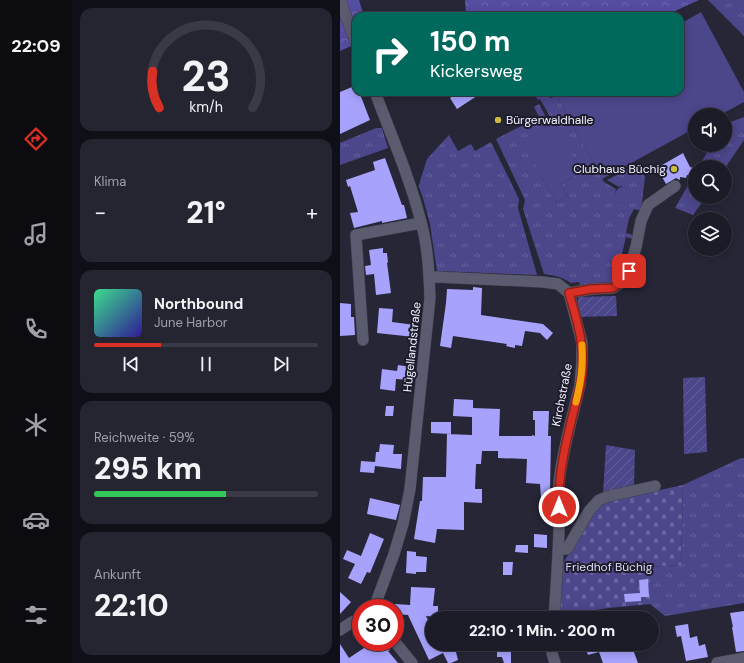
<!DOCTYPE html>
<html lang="de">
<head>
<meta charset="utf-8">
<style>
	body { margin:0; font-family:"DM Sans",sans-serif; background:#252531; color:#f1f3f6; height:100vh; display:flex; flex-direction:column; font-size:15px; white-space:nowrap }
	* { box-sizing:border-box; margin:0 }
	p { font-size:13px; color:#a0a1a8 }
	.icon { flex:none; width:22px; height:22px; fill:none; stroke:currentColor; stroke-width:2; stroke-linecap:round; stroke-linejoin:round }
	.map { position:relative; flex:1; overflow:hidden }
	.panel { display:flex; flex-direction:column; gap:8px; padding:8px; background:#0f0f17; width:268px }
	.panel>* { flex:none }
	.hud { position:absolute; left:12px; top:12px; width:332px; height:84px; border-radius:12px; box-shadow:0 2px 10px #0003,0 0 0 1px #3a3a46; background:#00695c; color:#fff; overflow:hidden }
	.tools { position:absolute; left:348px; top:108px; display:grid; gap:8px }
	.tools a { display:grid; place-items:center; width:44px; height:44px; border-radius:50%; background:#1c1c29; box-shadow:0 2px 10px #0003,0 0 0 1px #3a3a46; font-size:20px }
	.speed { position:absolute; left:12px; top:599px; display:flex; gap:8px; font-size:20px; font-weight:700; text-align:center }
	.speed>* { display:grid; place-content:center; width:52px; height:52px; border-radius:50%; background:#1c1c29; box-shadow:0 2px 10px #0003,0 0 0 1px #3a3a46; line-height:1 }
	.speed .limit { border:6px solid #d22; background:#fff; color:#111 }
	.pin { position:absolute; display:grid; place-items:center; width:34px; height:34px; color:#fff; margin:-17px; border-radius:8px; box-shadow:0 2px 6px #0006 }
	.me { position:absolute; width:44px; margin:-22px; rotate:0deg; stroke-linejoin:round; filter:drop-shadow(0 0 3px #0008) }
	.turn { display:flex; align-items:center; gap:14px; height:84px; padding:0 12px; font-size:18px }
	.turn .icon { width:52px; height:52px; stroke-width:2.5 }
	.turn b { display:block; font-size:28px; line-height:34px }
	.big { font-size:30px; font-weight:800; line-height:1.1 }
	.panel .tile { flex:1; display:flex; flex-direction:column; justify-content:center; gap:6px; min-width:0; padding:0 14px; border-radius:12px; background:#252531 }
	.panel .dial { align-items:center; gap:0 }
	.dial svg { height:104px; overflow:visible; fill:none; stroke:#3a3a46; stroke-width:7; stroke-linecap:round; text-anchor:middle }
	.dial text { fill:#f1f3f6; stroke:none }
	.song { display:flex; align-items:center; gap:12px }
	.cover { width:48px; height:48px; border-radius:6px; background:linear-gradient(135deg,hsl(150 70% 55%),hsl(250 70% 35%)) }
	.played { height:4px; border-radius:2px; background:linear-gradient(90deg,#d93025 30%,#3a3a46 30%) }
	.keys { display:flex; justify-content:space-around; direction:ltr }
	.heat { display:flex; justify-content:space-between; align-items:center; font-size:22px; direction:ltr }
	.charge { height:6px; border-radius:3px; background:linear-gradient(90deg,#34c759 59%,#3a3a46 0) }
	.trip { position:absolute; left:85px; top:611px; width:234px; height:40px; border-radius:20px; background:#1c1c29; box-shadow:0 2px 10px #0003,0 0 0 1px #3a3a46; font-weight:800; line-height:40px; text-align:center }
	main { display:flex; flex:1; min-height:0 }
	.tabs { display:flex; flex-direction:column; width:72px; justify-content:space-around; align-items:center; background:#0b0b10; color:#a0a1a8 }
	.tabs .icon { width:28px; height:28px }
	.tabs .on { color:#d93025 }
	.tabs b { font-size:18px; color:#f1f3f6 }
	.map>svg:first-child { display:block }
	.grass { fill:url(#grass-tufts) }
	.forest { fill:url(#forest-crowns) }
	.cemetery { fill:url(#cemetery-stones) }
	.garden { fill:url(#garden-furrows) }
	.pitch { fill:#4c468b }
	.building { fill:#a7a3fd }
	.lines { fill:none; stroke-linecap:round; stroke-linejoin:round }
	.minor-casing { stroke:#41414f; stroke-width:12 }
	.minor { stroke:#5b5b6f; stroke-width:11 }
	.route-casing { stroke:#8d1f18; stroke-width:10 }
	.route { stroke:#d93025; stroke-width:7 }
	.slow { stroke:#f59e0b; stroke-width:7 }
	.poi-dot { fill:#c6bc3d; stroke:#1d1c2d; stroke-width:1.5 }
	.labels { text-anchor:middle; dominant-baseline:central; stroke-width:4; stroke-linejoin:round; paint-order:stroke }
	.poi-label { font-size:12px; fill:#f1f2fe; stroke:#1d1c2d; text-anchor:start }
	.street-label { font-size:12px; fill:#f1f2fe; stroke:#1d1c2d }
	.park-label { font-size:12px; fill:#dddef5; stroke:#1d1c2d }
</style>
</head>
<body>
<main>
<nav class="tabs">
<b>22:09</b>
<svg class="icon on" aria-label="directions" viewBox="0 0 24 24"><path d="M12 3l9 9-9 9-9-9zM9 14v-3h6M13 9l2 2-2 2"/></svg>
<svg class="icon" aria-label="music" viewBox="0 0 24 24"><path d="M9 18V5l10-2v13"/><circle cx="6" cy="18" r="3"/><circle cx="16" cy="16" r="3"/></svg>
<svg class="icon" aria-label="phone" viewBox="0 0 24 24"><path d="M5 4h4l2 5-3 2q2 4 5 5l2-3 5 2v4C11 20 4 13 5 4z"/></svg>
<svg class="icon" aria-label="climate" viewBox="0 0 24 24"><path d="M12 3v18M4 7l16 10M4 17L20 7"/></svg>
<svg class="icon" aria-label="car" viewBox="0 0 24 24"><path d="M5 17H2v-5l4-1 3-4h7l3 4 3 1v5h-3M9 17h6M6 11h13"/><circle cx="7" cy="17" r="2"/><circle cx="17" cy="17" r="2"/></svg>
<svg class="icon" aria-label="filters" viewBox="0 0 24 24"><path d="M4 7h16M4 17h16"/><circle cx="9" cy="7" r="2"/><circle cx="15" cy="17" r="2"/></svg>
</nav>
<section class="panel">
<div class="tile dial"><svg viewBox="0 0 100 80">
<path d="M14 69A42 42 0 1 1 86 69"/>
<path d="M14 69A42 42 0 0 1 9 41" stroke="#d93025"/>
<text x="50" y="56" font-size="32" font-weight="700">23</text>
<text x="50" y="72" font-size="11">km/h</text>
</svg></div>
<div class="tile"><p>Klima</p>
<div class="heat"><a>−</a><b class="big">21°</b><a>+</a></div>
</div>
<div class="tile">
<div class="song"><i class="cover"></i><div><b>Northbound</b><p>June Harbor</p></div></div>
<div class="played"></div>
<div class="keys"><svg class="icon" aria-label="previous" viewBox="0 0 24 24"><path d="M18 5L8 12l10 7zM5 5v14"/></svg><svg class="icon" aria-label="pause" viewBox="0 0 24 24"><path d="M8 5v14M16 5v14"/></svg><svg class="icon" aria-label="next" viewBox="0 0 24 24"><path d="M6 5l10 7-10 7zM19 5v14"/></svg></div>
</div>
<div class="tile"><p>Reichweite · 59%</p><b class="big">295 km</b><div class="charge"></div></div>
<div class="tile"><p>Ankunft</p><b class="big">22:10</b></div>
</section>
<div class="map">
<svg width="404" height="663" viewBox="0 0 404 663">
	<defs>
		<pattern id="grass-tufts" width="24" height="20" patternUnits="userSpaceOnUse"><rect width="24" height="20" fill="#4c468b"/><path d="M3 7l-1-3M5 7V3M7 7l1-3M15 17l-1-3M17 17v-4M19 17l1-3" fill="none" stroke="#66619c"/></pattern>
		<pattern id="forest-crowns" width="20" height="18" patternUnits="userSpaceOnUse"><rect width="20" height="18" fill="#554d9f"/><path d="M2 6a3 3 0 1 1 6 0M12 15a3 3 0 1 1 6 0" fill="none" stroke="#6e67ad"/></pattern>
		<pattern id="cemetery-stones" width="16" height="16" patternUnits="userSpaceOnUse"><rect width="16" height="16" fill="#4c468b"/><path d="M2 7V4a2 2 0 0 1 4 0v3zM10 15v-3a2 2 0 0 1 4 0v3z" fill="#66619c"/></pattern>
		<pattern id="garden-furrows" width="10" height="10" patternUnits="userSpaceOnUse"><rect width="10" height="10" fill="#4c468b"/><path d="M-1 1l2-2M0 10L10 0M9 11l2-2" fill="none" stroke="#66619c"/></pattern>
	</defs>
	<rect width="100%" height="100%" fill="#262637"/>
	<path class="grass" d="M368 0H404V36Z
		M193 92H197L201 95 211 98 217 96 264 182 276 189 275 193 279 202 282 203H285L282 186 279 187 267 180 292 167 294 171 300 169 305 177 301 211 294 209 289 218 286 233 293 235V239L286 237 281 258 288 260C287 264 286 268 284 272 276 287 255 284 240 285L239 282 231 283C222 277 214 275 204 274L183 209 185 200 156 139 199 117 194 107 199 104 210 125 182 141 216 203 227 196 221 184 241 172 200 99 198 100Z
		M404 117V140L385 168V167H359L371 145H385V124Z
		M36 128H42L48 148 0 165V143Z
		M109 135 118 151 131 144 135 151 151 142 179 199 178 208 197 275 97 271 90 224 83 198 79 187 80 181 87 159Z
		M355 173V197H366L353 215 335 208Z
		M401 458H404V603L325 616 310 604V567L341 565 343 485Z"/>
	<path class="forest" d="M0 0H19L24 16H16V44L0 51Z
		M125 0H359L324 16H126Z"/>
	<path class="cemetery" d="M343 485 341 565 310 567V604L268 608 217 616 223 563 250 519 261 503Z"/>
	<path class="garden" d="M276 296 277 316 238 317V297Z
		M365 377 367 452 344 454 343 378Z
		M266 445 295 450 294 486 263 493Z"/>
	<path class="pitch" d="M361 12 404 92V102L380 115H355V128L262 179 215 92H340V24Z
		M214 123 242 172 221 184 227 196 216 203 181 140Z
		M275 195a8 8 0 1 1 16 0a8 8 0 1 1-16 0Z"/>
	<path class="building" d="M12 87 13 90 16 89V92H17L18 95 20 94 30 120 0 134V92Z
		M119 92H143L117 109 110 98Z
		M343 153 350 167 354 168 352 176 347 175 346 178 340 177V180L336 178 326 184 317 168Z
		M45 158 62 205H64L67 218 42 223V221L14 228 10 213 18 212 10 186 8 187 6 180 35 170 33 162Z
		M43 248V253H47L48 262 47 263 51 293 36 295 34 274 26 275 25 266 31 265 29 250Z
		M133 287 142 288 141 315 203 324 213 333 207 340 200 333 185 331 182 346 175 345V348L166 346 167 344 113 336 111 348 100 346 106 303 107 289 133 290Z
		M0 303 11 304V317H14L15 335 0 336Z
		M39 308 53 309 52 322 75 325 74 337 37 333Z
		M58 365 71 367 69 380 56 379 55 391 40 389 42 369 57 371Z
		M114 399 133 400V408L160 409 159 436H192V435L195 436V420H193V411H209L208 436H211L210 491H211L212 513H203V498H201L200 484 186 483 187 459 158 458V451H142L141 464H136L135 489H142V503L124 502V530L97 529 95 543 74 539 80 501H82L83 477H106L107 434 132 435V417L113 416Z
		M46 406H54L53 416H45Z
		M91 422H111V434L91 433Z
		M40 444 54 445 53 454H62L61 469 35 466 34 473 20 472 21 461 35 462 36 452H39Z
		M30 498 60 505 56 520 27 514Z
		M30 533 44 539 30 573 27 572 21 584 8 578 15 564 3 559 7 550 21 556Z
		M194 534 207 535V548L194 547Z
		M176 545H188V553L175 552Z
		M67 551 76 552V556L87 557 86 572H76V574L66 573Z
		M163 562H173L172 575H163Z
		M308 579 309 597H301V601L285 602 284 594 300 593 299 580Z
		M71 587 95 588 93 606H98V617L86 616 92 628V644H106L109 650 108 651 115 648 118 660 111 663H108L103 653 89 660 68 615 55 614V604L70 605Z
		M0 592 11 602 0 614Z
		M174 610V618H165V611Z
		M404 611V651L396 652 392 627H393L390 613Z
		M348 624 350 638 357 636 359 646 365 644 368 657 346 661 341 636 337 637 335 626Z
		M33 642H45L50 650 48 651 58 663H0V644L9 658Z
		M157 644H171V663H164L162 657H157Z
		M252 644H291L298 663H263L259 652 248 655 245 646Z"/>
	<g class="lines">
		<g class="minor-casing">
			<path id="minor" d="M1 0 2 6 16 43
				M89 278 97 277 203 282 218 284 229 293 238 327 242 343V362L240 385C233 415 224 445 220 475 217 493 219 511 219 530 218 559 216 589 214 618
				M229 293 252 289 273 288 283 281 289 271 296 247 301 221 308 205 335 186
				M23 340 16 235 81 223
				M218 549H227L249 511 259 500 269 496 315 486
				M34 608 54 554 63 524 70 489 90 298C89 273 88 247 81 222 70 178 51 135 35 92
				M0 630 12 622 21 619
				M55 642 72 663
				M212 644V653L215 663
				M377 663 404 658"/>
		</g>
		<use href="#minor" class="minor"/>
	</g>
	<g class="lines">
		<g class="route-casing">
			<path id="route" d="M219 507C218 474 226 442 234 410 237 398 241 387 242 374 245 344 237 321 229 293L252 289 273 288 283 281 289 271"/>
		</g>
		<use href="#route" class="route"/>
		<path class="slow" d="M236 402C241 381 243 367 242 345"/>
	</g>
	<g class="poi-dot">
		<circle cx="158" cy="120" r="4"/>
		<circle cx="334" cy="169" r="4"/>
	</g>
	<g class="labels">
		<g class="poi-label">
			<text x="166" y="120">Bürgerwaldhalle</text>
			<text x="326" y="169" text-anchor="end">Clubhaus Büchig</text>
		</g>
		<g class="street-label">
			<text transform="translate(72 347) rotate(-84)">Hügellandstraße</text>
			<text transform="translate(222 395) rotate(-79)">Kirchstraße</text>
		</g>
		<g class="park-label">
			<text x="269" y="567">Friedhof Büchig</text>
		</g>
	</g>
</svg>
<div class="tools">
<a><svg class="icon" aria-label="sound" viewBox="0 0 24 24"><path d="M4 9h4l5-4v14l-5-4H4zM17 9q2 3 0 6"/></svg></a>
<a><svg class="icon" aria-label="search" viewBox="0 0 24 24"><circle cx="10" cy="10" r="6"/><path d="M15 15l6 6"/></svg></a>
<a><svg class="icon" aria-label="layers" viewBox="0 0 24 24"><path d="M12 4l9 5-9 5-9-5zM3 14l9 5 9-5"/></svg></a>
</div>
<div class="speed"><div class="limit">30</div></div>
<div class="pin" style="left:289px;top:271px;background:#d93025"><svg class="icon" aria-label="arrive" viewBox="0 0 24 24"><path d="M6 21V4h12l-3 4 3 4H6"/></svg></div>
<svg class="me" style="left:219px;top:507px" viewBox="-20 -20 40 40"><circle r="17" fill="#d93025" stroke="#fff" stroke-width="3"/><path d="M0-11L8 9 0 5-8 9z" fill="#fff"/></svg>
<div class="trip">22:10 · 1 Min. · 200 m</div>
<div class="hud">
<div class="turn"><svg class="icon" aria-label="right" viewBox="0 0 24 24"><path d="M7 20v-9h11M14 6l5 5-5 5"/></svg><div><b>150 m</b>Kickersweg</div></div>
</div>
</div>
</main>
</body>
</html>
